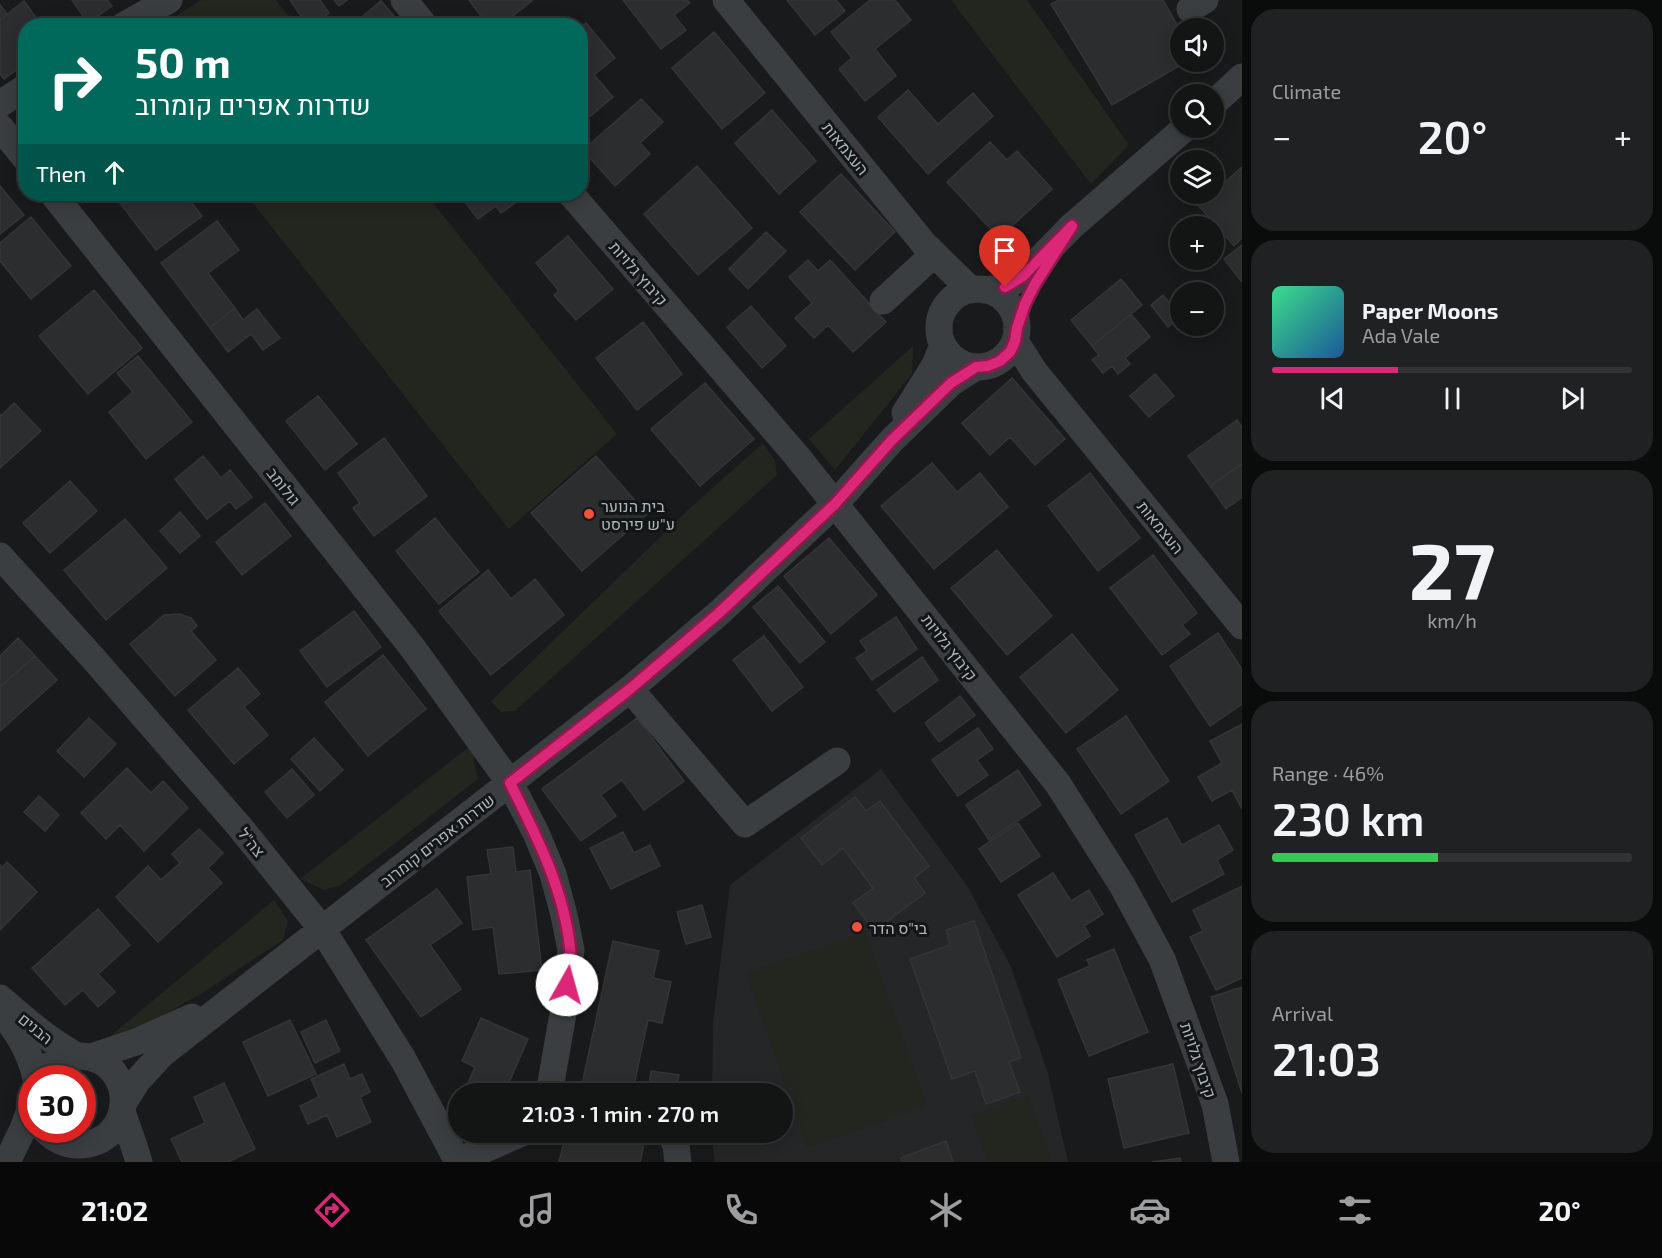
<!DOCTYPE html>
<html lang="en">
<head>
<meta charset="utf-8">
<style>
	body { margin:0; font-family:"Exo 2",Heebo,sans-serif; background:#202122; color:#f1f3f6; height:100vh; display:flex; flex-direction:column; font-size:22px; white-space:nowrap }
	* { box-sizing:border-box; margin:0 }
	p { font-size:20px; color:#9d9ea0 }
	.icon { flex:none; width:33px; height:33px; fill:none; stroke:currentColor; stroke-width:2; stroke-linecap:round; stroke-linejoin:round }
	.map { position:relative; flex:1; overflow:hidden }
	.drawer { display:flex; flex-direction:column; gap:9px; padding:9px; background:#0a0b0b; width:420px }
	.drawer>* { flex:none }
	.banner { position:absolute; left:18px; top:18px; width:570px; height:183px; border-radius:24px; box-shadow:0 3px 15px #0003,0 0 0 2px #323334; background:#00695c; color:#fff; overflow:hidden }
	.tools { position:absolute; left:1170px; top:18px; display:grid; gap:12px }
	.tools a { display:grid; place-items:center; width:54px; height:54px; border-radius:50%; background:#131414; box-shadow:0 3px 15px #0003,0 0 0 2px #323334; font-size:30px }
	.speed { position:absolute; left:18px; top:1065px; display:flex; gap:12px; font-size:30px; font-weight:700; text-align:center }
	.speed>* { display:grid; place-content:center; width:78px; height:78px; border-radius:50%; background:#131414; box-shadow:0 3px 15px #0003,0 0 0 2px #323334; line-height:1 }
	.speed .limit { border:9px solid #d22; background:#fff; color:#111 }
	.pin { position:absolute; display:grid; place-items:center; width:51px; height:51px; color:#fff; margin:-62px -26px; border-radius:50% 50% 50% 0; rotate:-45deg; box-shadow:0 0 6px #0007 }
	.pin .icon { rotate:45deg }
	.me { position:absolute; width:66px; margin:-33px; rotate:7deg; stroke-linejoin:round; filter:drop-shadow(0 0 4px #0008) }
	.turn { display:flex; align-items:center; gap:21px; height:126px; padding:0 18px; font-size:27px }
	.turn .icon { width:78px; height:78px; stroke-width:2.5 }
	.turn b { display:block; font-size:42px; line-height:51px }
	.then { display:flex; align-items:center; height:57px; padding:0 18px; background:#0003; gap:12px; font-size:22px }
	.big { font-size:45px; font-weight:600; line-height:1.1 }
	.drawer .widget { flex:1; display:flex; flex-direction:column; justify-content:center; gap:9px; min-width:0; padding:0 21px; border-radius:24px; background:#202122 }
	.drawer .dial { align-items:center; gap:0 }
	.dial b { font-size:78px; line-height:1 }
	.song { display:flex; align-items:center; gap:18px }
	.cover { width:72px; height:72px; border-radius:9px; background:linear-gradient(135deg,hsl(150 70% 55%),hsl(210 70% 35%)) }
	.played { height:6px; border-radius:3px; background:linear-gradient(90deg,#db2777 35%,#323334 35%) }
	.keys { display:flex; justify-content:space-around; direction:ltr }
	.heat { display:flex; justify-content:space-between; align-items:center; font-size:33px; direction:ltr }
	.charge { height:9px; border-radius:4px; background:linear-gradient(90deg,#34c759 46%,#323334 0) }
	.trip { position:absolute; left:448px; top:1083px; width:345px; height:60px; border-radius:30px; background:#131414; box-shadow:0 3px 15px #0003,0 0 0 2px #323334; font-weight:600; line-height:60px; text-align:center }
	.menu { display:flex; height:96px; justify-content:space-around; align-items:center; background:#080808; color:#9d9ea0 }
	.menu .icon { width:42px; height:42px }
	.menu .active { color:#db2777 }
	.menu b { font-size:27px; color:#f1f3f6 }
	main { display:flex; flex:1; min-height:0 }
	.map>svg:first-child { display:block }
	.built { fill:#252628 }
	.green { fill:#22261f }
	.building { fill:#2c2d2f; stroke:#333537; stroke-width:1.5 }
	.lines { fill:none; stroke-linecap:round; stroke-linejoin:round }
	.minor { stroke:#3a3e40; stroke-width:27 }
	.route-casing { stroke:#8e194d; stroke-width:15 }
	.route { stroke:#db2777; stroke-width:10 }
	.poi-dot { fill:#f1523b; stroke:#141516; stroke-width:2 }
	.labels { text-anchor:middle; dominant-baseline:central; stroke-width:6; stroke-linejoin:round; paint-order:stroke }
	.street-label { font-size:16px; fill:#abb8ba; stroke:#141516 }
	.poi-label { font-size:16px; fill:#abb8ba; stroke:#141516; text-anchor:start }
</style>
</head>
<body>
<main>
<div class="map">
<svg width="1242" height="1162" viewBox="0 0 1242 1162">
	<rect width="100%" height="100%" fill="#191a1b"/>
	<path class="built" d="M881 769 968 887 1011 967 1047 1070 1068 1162H715L711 1133 783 1132V1094L712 1093 713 1023 730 885Z"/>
	<path class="green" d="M201 0H276L296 25H162Z
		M951 0H1027L1129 145 1091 184Z
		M246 194H426L617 434 509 529Z
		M913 346 912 374 835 470 809 439Z
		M763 443 775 460 777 475 515 711 501 712 491 701 689 509Z
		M474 743V761L478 779 341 885 324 890 300 879Z
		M274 900 288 921 283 940 204 992 131 1034 103 1042Z
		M865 931 927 1106 807 1148 746 973Z
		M1028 1095 1052 1162H988L971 1115Z"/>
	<path class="building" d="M72 0H107L112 6 88 23Z
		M290 0H320L329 13 312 26H308Z
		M334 0H347L339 6Z
		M469 0H533L500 26H488Z
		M623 0H687L690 3 674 15 686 30 661 49Z
		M787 0H836L845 11 815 35Z
		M870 0H895L911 20 875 49 896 76 865 101 839 69 852 58 831 32Z
		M1059 0H1163L1180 30V62H1186L1112 105 1051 4Z
		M24 1 42 26H26V63L4 79 0 74V20Z
		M381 1 400 23 397 26H351Z
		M0 5 7 14 0 20Z
		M586 23 615 58 594 75 613 97 580 125V28Z
		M714 32 765 93 722 129 672 68Z
		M908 90 938 124 973 93 993 116 928 174 878 117Z
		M641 99 663 122 640 143 650 154 615 186 583 150Z
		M772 110 816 161 779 194 735 143Z
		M990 142 1007 160 1017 151 1052 189 999 238 947 182Z
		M697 166 752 228 698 275 644 214Z
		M1242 167V238L1234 246 1198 205 1211 194H1214V192Z
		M841 174 895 232 855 270 800 212Z
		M0 186 24 215 0 234Z
		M122 194H185L202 216 156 250 116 198Z
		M459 194H521L523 197 501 213 496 206 478 219Z
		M31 217 71 266 31 299 0 261V243Z
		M217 221 239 250 208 273 235 308 210 328 161 263Z
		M766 232 786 251 748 289 729 269Z
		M568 236 613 289 576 320 554 295 559 291 536 263Z
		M1242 245V282L1224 259Z
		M808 260 818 271 830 260 886 322 853 352 828 325 814 338 795 318 812 303 789 277Z
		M1121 279 1142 305 1092 346 1071 320Z
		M94 290 142 348 88 394 39 336Z
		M1163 295 1180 317 1168 327 1151 305Z
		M751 306 786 346 762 368 727 327Z
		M235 308 243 320 257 309 280 338 263 350 251 334 228 352 210 328Z
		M1131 314 1150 337 1125 358 1130 364 1118 374 1112 366 1103 373 1092 360 1099 355 1092 346Z
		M643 322 682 374 637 410 596 358Z
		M138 356 192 422 146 459 109 412 133 392 117 373Z
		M1155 374 1174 396 1149 417 1130 396Z
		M1012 378 1065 439 1035 465 1010 437 990 455 962 423Z
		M705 383 754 439 700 486 651 429Z
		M318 396 357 444 325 470 286 421Z
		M14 403 41 431 0 468V414L1 416Z
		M1237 420 1242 427V464L1210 486 1188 456Z
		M384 438 427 496 374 536 353 508 360 503 338 473Z
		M203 456 221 478 230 470 252 497 236 509 230 501 207 519 175 479Z
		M596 456 647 514 582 571 531 513Z
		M932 463 957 492 980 473 1008 507 934 569 881 506Z
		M1242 464V497L1226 509 1210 486Z
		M1090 473 1140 538 1098 571 1048 506Z
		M70 481 97 511 50 553 23 523Z
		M265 503 291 536 242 575 216 542Z
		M180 512 200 536 180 553 160 531Z
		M435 518 479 572 439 604 396 551Z
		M125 519 167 568 106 620 64 570Z
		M829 538 877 595 831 634 784 576Z
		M997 550 1052 616 1007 655 951 588Z
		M1153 555 1197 613 1182 625 1190 634 1162 655 1110 588Z
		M488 570 511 599 535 579 564 615 491 675 439 611Z
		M778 586 825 642 800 663 753 607Z
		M354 611 381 647 327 687 300 651Z
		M179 614 191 618 197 626 191 631 216 660 175 696 130 644 164 615Z
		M896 617 917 649 872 680 856 658 867 651 860 641Z
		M1218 633 1242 669V704L1210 726 1170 666Z
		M1072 634 1118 690 1066 733 1020 677Z
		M764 636 803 687 772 711 733 660Z
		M18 638 35 656 0 687V656Z
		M383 655 426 709 368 756 325 702Z
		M35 656 57 680 0 731V687Z
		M922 657 938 680 894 712 877 690Z
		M238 668 260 694 244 707 268 735 234 764 188 710Z
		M960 696 975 715 939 742 925 723Z
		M1126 716 1169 781 1121 814 1077 749Z
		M89 718 116 744 84 777 57 751Z
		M637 718 684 781 644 810 622 780 601 795 616 816 581 841 542 789Z
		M1242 724V809L1232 790 1212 801 1198 777 1222 763 1210 741Z
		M978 728 993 749 977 760 988 775 958 796 932 760Z
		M314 738 343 770 320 791 291 759Z
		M127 768 151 793 163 781 188 808 144 851 120 825 106 839 81 813Z
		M292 769 314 795 287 818 265 792Z
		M1018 770 1041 805 989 840 966 805Z
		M39 796 59 815 45 831 24 812Z
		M855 797 866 811 880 801 929 866 914 878 925 893 874 931 853 903 873 888 843 848 822 865 801 838Z
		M1167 818 1182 845 1219 825 1233 850 1217 860 1224 874 1172 902 1135 835Z
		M1018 823 1040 856 1001 882 979 849Z
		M199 829 223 853 208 868 222 883 158 942 116 897 148 866 161 880 180 863 172 854Z
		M623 832 634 853 650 845 660 866 611 889 590 848Z
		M513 847 516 872 530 870 542 970 499 974 493 927 473 930 467 877 491 874 487 850Z
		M7 862 37 892 0 930V865L2 868Z
		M1053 873 1071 901 1089 890 1103 914 1084 926 1090 936 1057 957 1018 895Z
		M1242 886V978L1216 990 1190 937 1203 931 1193 910Z
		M437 889 462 923 430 945 461 989 421 1017 366 940Z
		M702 905 711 937 686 944 677 912Z
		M98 909 130 945 98 974 115 992 98 1007 83 990 65 1005 32 968Z
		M974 921 1021 1058 1009 1062 1020 1092 986 1104 975 1071 952 1079 910 959 950 945 946 930Z
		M613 941 659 951 653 978 671 982 662 1023 648 1020 632 1094H603L581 1089Z
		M1114 949 1148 1032 1089 1056 1058 980 1090 966 1087 960Z
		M1242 987V1093L1211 997Z
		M481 1018 528 1039 504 1094H468L464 1092 475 1067 462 1061Z
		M290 1020 316 1074 268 1096 243 1042Z
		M326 1020 340 1051 315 1063 301 1032Z
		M344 1064 350 1079 362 1074 370 1092 360 1097 371 1122 337 1137 327 1115 308 1124 300 1106 319 1097 311 1079Z
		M1173 1064 1189 1133 1124 1148 1108 1079Z
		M651 1071 679 1075 676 1091 649 1086Z
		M224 1083 255 1149 228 1162H182L171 1139 205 1123 194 1097Z
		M608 1132H619L645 1139 640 1162H559L566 1134 606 1144Z
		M946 1141 953 1162H902L901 1158Z
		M1180 1158 1181 1162H1152Z"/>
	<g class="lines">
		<path class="minor" d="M404 0 425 26
			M726 0 924 244 971 290
			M1190 9 1205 0
			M123 26 169 0
			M1214 103 1242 77
			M0 104 26 87
			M0 127 26 159
			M53 194 412 647 510 783 536 833 553 874 564 915 571 950 565 1002 549 1094
			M571 194 796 455 1058 784 1122 885 1162 959 1215 1104 1226 1162
			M939 328a39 39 0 1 1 78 0a39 39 0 1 1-78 0Z
			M984 290 1005 287 1023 276 1072 226 1185 128
			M883 301 934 254
			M1015 341 1034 371 1242 626
			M905 413 935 365 943 345
			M0 556 92 657 239 826 322 929 403 1059 458 1162
			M630 689 745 824 837 761
			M0 998C24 1019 47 1039 75 1055
			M3 1014C20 1036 29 1050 36 1078
			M91 1057 136 1042 192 1017
			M40 1078C48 1063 64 1054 82 1056 139 1061 136 1145 78 1145 65 1145 54 1139 45 1130
			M124 1102 138 1080 162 1054 630 689 719 613 835 504 892 440 951 383 976 367
			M122 1112 133 1143 139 1162
			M670 1132 676 1146 678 1162
			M458 1161 524 1132
			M7 1162 23 1129 32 1104"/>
	</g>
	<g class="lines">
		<g class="route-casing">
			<path id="route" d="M567 985C568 973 572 960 570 948 564 889 536 835 510 783L630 689 719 613 835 504 892 440 951 383 976 367 988 366 1000 361 1010 352 1015 341 1017 328 1025 304 1035 284 1072 226 1023 276 1005 287"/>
		</g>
		<use href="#route" class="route"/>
	</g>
	<g class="poi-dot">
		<circle cx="589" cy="514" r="6"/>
		<circle cx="857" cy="927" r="6"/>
	</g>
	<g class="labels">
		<g class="street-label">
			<text transform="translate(846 148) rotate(51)">העצמאות</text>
			<text transform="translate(639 273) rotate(49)">קיבוץ גלויות</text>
			<text transform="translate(284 486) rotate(52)">גולומב</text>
			<text transform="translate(1161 527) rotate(51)">העצמאות</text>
			<text transform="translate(950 647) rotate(52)">קיבוץ גלויות</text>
			<text transform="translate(437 840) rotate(-38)">שדרות אפרים קומרוב</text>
			<text transform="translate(252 842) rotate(51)">צה"ל</text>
			<text transform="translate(36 1028) rotate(39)">הבנים</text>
			<text transform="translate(1199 1060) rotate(71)">קיבוץ גלויות</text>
		</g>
		<g class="poi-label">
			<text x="601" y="505">בית הנוער<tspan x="601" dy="18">ע"ש פירסט</tspan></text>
			<text x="869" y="927">בי"ס הדר</text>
		</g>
	</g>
</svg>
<div class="tools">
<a><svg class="icon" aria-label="sound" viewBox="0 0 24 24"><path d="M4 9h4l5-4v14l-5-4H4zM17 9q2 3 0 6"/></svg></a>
<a><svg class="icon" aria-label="search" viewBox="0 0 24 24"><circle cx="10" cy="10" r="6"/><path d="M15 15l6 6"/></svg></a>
<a><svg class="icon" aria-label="layers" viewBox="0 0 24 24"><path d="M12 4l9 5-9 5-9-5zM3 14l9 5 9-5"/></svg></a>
<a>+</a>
<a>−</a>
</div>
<div class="speed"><div class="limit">30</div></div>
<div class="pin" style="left:1005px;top:287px;background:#d93025"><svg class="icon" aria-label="arrive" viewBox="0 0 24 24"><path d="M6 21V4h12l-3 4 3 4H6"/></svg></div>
<svg class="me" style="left:567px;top:985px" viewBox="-20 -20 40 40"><circle r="19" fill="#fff"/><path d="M0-13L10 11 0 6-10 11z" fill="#db2777"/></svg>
<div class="trip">21:03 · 1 min · 270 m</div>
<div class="banner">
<div class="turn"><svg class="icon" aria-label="right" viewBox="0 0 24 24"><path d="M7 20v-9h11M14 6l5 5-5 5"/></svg><div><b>50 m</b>שדרות אפרים קומרוב</div></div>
<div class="then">Then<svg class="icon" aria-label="ahead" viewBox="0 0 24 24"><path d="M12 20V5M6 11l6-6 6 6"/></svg></div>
</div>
</div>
<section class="drawer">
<div class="widget"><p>Climate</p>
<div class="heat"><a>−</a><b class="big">20°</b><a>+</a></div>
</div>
<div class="widget">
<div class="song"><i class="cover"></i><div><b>Paper Moons</b><p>Ada Vale</p></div></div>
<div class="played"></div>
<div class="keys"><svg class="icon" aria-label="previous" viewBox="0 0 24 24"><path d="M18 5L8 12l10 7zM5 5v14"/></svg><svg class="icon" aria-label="pause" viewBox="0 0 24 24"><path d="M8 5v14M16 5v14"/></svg><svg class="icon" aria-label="next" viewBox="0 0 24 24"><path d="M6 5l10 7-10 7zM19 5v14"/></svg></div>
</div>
<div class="widget dial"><b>27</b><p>km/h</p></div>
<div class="widget"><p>Range · 46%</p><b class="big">230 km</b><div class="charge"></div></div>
<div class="widget"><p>Arrival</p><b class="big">21:03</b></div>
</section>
</main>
<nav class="menu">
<b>21:02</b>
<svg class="icon active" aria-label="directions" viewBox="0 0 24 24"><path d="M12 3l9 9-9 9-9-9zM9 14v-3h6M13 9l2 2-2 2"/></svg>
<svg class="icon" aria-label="music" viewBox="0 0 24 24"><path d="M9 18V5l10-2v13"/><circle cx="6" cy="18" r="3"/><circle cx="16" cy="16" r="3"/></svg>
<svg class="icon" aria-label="phone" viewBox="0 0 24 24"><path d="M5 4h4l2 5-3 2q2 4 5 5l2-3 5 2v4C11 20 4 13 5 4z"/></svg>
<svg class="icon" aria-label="climate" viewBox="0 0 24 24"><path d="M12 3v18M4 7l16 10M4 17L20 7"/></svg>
<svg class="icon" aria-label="car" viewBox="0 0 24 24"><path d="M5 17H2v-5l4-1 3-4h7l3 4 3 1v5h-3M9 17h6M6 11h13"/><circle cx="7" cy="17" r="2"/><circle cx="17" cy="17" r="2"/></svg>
<svg class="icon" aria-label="filters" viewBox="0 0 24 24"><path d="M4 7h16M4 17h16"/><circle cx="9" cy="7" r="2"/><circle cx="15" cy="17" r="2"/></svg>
<b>20°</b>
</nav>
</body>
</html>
